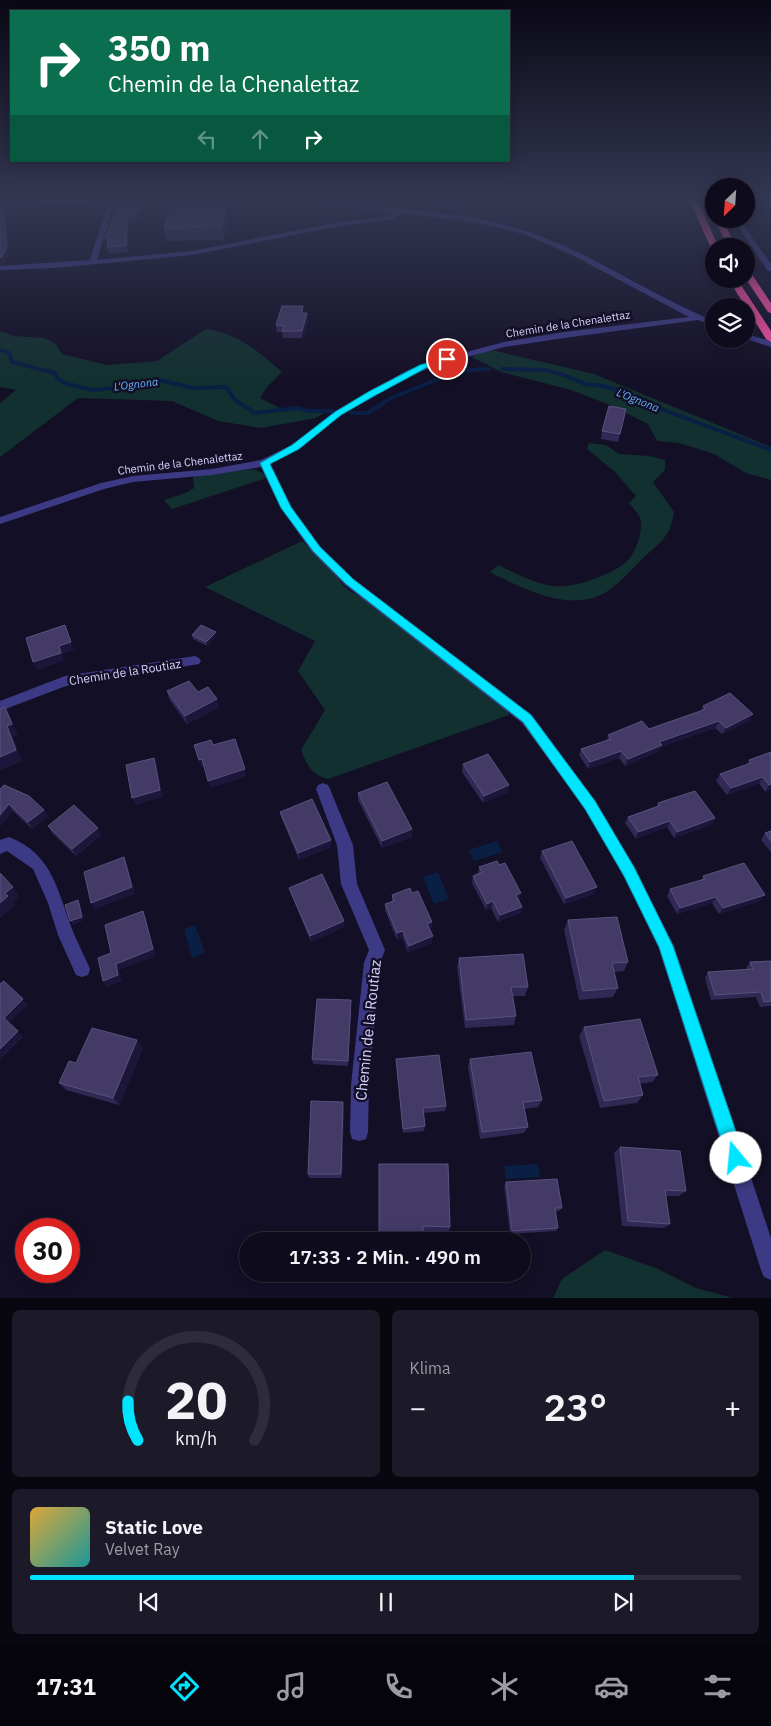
<!DOCTYPE html>
<html lang="de">
<head>
<meta charset="utf-8">
<style>
	body { margin:0; font-family:"IBM Plex Sans",sans-serif; background:#1c1929; color:#f1f3f6; height:100vh; display:flex; flex-direction:column; font-size:19px; white-space:nowrap }
	* { box-sizing:border-box; margin:0 }
	p { font-size:16px; color:#9b9ba3 }
	.icon { flex:none; width:28px; height:28px; fill:none; stroke:currentColor; stroke-width:2; stroke-linecap:round; stroke-linejoin:round }
	.map { position:relative; height:1298px; overflow:hidden }
	.panel { display:flex; flex-direction:column; gap:12px; padding:12px; background:#08060f; flex:1 }
	.panel>* { flex:none }
	.guide { position:absolute; left:10px; top:10px; width:500px; height:152px; border-radius:0px; box-shadow:0 2px 12px #0003,0 0 0 1px #2e2b3b; background:#0b6e4f; color:#fff; overflow:hidden }
	.needle { width:32px; rotate:205deg }
	.fabs { position:absolute; left:705px; top:178px; display:grid; gap:10px }
	.fabs a { display:grid; place-items:center; width:50px; height:50px; border-radius:50%; background:#0e0b1c; box-shadow:0 2px 12px #0003,0 0 0 1px #2e2b3b; font-size:25px }
	.speed { position:absolute; left:15px; top:1218px; display:flex; gap:10px; font-size:25px; font-weight:700; text-align:center }
	.speed>* { display:grid; place-content:center; width:65px; height:65px; border-radius:50%; background:#0e0b1c; box-shadow:0 2px 12px #0003,0 0 0 1px #2e2b3b; line-height:1 }
	.speed .limit { border:8px solid #d22; background:#fff; color:#111 }
	.pin { position:absolute; display:grid; place-items:center; width:42px; height:42px; color:#fff; margin:-21px; border:2px solid #fff; border-radius:50%; box-shadow:0 1px 5px #0007 }
	.me { position:absolute; width:55px; margin:-28px; rotate:343deg; stroke-linejoin:round; filter:drop-shadow(0 0 4px #0008) }
	.turn { display:flex; align-items:center; gap:18px; height:105px; padding:0 15px; font-size:22px }
	.turn .icon { width:65px; height:65px; stroke-width:2.5 }
	.turn b { display:block; font-size:35px; line-height:42px }
	.lanes { display:flex; align-items:center; height:48px; padding:0 15px; background:#0003; justify-content:center; gap:25px; direction:ltr }
	.lanes .off { opacity:.35 }
	.big { font-size:38px; font-weight:600; line-height:1.1 }
	.panel .widget { flex:1; display:flex; flex-direction:column; justify-content:center; gap:8px; min-width:0; padding:0 18px; border-radius:8px; background:#1c1929 }
	.panel .dial { align-items:center; gap:0 }
	.dial svg { height:130px; overflow:visible; fill:none; stroke:#2e2b3b; stroke-width:7; stroke-linecap:round; text-anchor:middle }
	.dial text { fill:#f1f3f6; stroke:none }
	.song { display:flex; align-items:center; gap:15px }
	.cover { width:60px; height:60px; border-radius:8px; background:linear-gradient(135deg,hsl(40 70% 55%),hsl(180 70% 35%)) }
	.played { height:5px; border-radius:2px; background:linear-gradient(90deg,#00e5ff 85%,#2e2b3b 85%) }
	.keys { display:flex; justify-content:space-around; direction:ltr }
	.heat { display:flex; justify-content:space-between; align-items:center; font-size:28px; direction:ltr }
	.panel .tiles { flex:1; display:grid; gap:12px; grid-template-columns:1fr 1fr }
	.widget:last-child { grid-column:span 2 }
	.trip { position:absolute; left:239px; top:1232px; width:292px; height:50px; border-radius:25px; background:#0e0b1c; box-shadow:0 2px 12px #0003,0 0 0 1px #2e2b3b; font-weight:600; line-height:50px; text-align:center }
	.menu { display:flex; height:80px; justify-content:space-around; align-items:center; background:#06040b; color:#9b9ba3 }
	.menu .icon { width:35px; height:35px }
	.menu .selected { color:#00e5ff }
	.menu b { font-size:22px; color:#f1f3f6 }
	.map>svg:first-child { display:block }
	.green { fill:#12302f }
	.water { fill:#0a1f44 }
	.lines { fill:none; stroke-linecap:round; stroke-linejoin:round }
	.stream { stroke:#0a1f44; stroke-width:4 }
	.minor { fill:#3d3a85; fill-rule:evenodd }
	.highway { fill:#ff4fa3; fill-rule:evenodd }
	.wall { fill:#312854 }
	.shaded-wall { fill:#1d163a }
	.building { fill:#433a66; stroke:#5a527e }
	.route { fill:#00e5ff; stroke:#0095a6 }
	.labels { text-anchor:middle; dominant-baseline:central; stroke-width:5; stroke-linejoin:round; paint-order:stroke }
	.far-street-label { font-size:11px; fill:#d9d4ff; stroke:#130f26 }
	.far-water-label { font-size:11px; font-style:italic; fill:#62b6ff; stroke:#130f26 }
	.street-label { font-size:12px; fill:#d9d4ff; stroke:#130f26 }
	.near-street-label { font-size:15px; fill:#d9d4ff; stroke:#130f26 }
</style>
</head>
<body>
<div class="map">
<svg width="771" height="1299" viewBox="0 0 771 1299">
	<rect width="100%" height="100%" fill="#130f26"/>
	<path class="green" d="M206 329C241 335 256 350 282 372L267 387 260 398 280 408 327 411 316 418 261 428 218 421 172 401 78 398 0 457V403L16 390 0 387V331L14 336 44 338 56 344 62 354 107 365 157 361Z
		M487 349 594 374 771 447V480L746 473 714 454 679 443 657 441 648 424 610 405 571 390 501 372 472 357Z
		M589 443 606 445 619 454 649 456 665 460V470L653 482 674 512C670 539 659 543 640 561 629 572 617 586 603 594 567 612 522 588 490 572L498 565C515 573 533 583 552 586 572 589 608 576 624 564 635 556 644 531 640 518 638 513 632 507 629 503L636 496 614 471 587 449Z
		M253 469 263 473 266 478 172 509 164 500 188 492 194 488 193 478 195 475Z
		M302 541 338 577C341 587 355 595 364 598L506 708 509 715 328 779C311 775 307 765 301 750L325 710 298 671 315 641 205 587Z
		M605 1250 656 1268 696 1288 733 1298H553L562 1279Z"/>
	<path class="water" d="M497 841 502 852 474 861 469 850Z
		M438 872 449 899 434 904 423 877Z
		M195 925 205 953 192 958 184 929Z
		M538 1164 540 1177 506 1179 504 1166Z"/>
	<g class="lines">
		<path class="stream" d="M0 350 9 353 12 362 55 373 58 379 64 383 92 390 127 387 151 381H164L193 388 226 387 235 400 255 413 297 408 309 411H332
			M502 369 545 370 564 375 585 384 603 386 627 393 645 403 771 450
			M351 413H368L391 398 451 374 470 370 489 369"/>
		<path class="minor" d="M34 201H115L97 260 192 251 345 221 389 216 395 212 349 207 320 201H337C402 212 469 210 532 233 596 256 651 295 714 321V326L698 320 564 338 504 347 438 365 414 374 341 415 298 449 270 464 291 507 320 546 353 579 532 715 595 801 634 867 674 946 771 1238V1280L764 1277 761 1270 659 948 624 877 585 809 522 723 345 585 312 552 281 508 261 467 212 475 133 482 104 489 0 524V517L101 483 133 476 212 469 261 460 292 445 335 411 408 370 432 361 504 342 564 332 689 317 574 256 527 235 479 223 403 213 391 220 345 225 192 255 54 268 0 270V266L90 260 107 205 46 204 0 209V205Z
			M733 219H739L771 264V271H768Z
			M746 334 771 341V347L746 339Z
			M195 656 199 658 201 661 199 664 66 686 0 711V701L65 676Z
			M323 783 328 785 330 789 353 845 357 884 385 950 380 963 369 1085 368 1132 366 1139 359 1141 352 1139 350 1132 351 1085 364 963 369 950 341 884 337 845 316 789 318 785Z
			M9 837C54 854 58 894 74 934 79 946 85 957 90 969L88 975 82 977 76 975 58 935 48 903 33 869 7 851 0 854V840Z"/>
		<path class="highway" d="M690 201H698L718 246H714V249L710 246Z
			M705 201H713L714 213H711Z
			M714 219H722L736 246H728Z
			M746 269 749 270 771 303V313L768 312 746 279Z
			M728 279H737L771 331V342L766 339Z"/>
	</g>
	<path class="wall" d="M123 201H148L147 204H144L138 221H129L128 252 109 254 107 247 108 244H107L105 238Z
		M420 201H454L453 205 420 202Z
		M229 216 224 240 167 241 164 228Z
		M304 313 308 320 302 338H283L282 332H277L276 325Z
		M626 409 618 442 601 439 602 431Z
		M192 635 216 636 207 646 193 639Z
		M167 691 198 692 219 707 187 724 169 699Z
		M703 706 749 721 722 734 715 728 660 747 659 751 625 766 619 758 588 769 579 755 581 749 607 740 608 735 649 729 701 711Z
		M771 752V789L765 792 759 783 727 795 716 781 720 774 747 764 749 760Z
		M463 764 509 785 508 792 483 803 462 772Z
		M0 789 48 816 32 829 13 811 0 826Z
		M358 793 412 829V837L382 848 358 800Z
		M658 803 715 818 711 825 674 838 667 827 636 839 625 823 628 817 657 806Z
		M280 812 331 840V847L299 860 282 819Z
		M48 826 101 835 76 856 52 833Z
		M771 831V852L761 840 765 833Z
		M542 851 594 894 564 904 540 858Z
		M479 867 519 899 522 907 520 913 498 922 491 908 486 910 472 883 473 876 478 874Z
		M703 876 760 901 719 914 712 903 677 914 667 896 670 889 701 881Z
		M289 888 344 921V927L311 942 291 894Z
		M412 893 432 922V929H429L432 943 408 952 403 938 397 940 385 910V904L392 901V895Z
		M568 920 628 962 624 971 614 972 618 988 613 997 579 1000 564 930Z
		M459 958 528 987 525 996H513L516 1016 514 1025 465 1028 457 967Z
		M771 961V1006L760 1007 756 997 711 1000 705 978 708 972 747 970 746 968 750 962Z
		M351 1006 348 1066 313 1064 312 1059Z
		M584 1027 658 1075 652 1082 639 1084 643 1095 637 1103 600 1108 579 1036Z
		M143 1048 119 1105 66 1090 59 1083 76 1063Z
		M396 1059 446 1106 445 1111 423 1113 425 1126 424 1131 403 1133Z
		M470 1059 542 1100 538 1107 524 1109 528 1127 524 1133 480 1139 468 1067Z
		M344 1106 342 1178H309L308 1174Z
		M620 1147 686 1191 679 1196H666L670 1224 664 1228 622 1226 614 1153Z
		M379 1164 450 1227 449 1232 423 1231Z
		M506 1182 562 1208 559 1211 556 1212 558 1228 556 1231 510 1234 504 1186Z"/>
	<path class="shaded-wall" d="M141 201H143L144 204 138 221 136 214Z
		M227 203 229 216 224 240 222 227Z
		M3 210 5 217 9 254 4 264H0Z
		M128 214 129 221 128 252 126 246Z
		M108 237 110 244H107L105 238Z
		M307 313 308 320 302 338V331Z
		M65 625 74 650 62 654 64 661 37 670 33 662 59 646Z
		M216 632V636L207 646 206 642Z
		M217 699 219 707 187 724 185 716Z
		M5 707 11 718 18 735 13 737 22 761 0 771V757L7 726Z
		M753 714 749 721 722 734 726 728Z
		M719 721 715 728 660 747 659 751 625 766 628 759 659 742Z
		M621 751 619 758 588 769 590 762Z
		M154 758 157 765 163 797 135 805 132 798Z
		M202 759 204 766 201 767 199 760Z
		M245 769 246 777 210 788 208 781Z
		M763 777 759 783 727 795 731 788Z
		M771 784V789L765 792 769 785Z
		M509 785 508 792 483 803 484 796Z
		M9 804 13 811 0 826V815Z
		M44 810 48 816 32 829 28 822Z
		M715 818 711 825 674 838 677 832Z
		M670 821 667 827 636 839 638 832Z
		M98 828 101 835 76 856 72 849Z
		M412 829V837L382 848V841Z
		M331 840V847L299 860 298 853Z
		M124 857 127 864 135 894 95 909 91 903Z
		M13 887 20 897 13 903 15 906 0 918V903L5 893Z
		M597 887 594 894 564 904 566 898Z
		M521 893 519 899 514 901 516 895Z
		M765 895 760 901 719 914 723 908Z
		M716 897 712 903 677 914 680 908Z
		M78 900 80 903 84 920 73 925 70 921Z
		M493 901 491 908 486 910 487 904Z
		M522 907 520 913 498 922 500 915Z
		M143 911 146 918 156 956 119 970 122 981 107 987 103 981 116 964Z
		M344 921V927L311 942 310 936Z
		M432 922V929L426 930 427 924Z
		M403 931V938L397 940V933Z
		M433 936 432 943 408 952 409 946Z
		M23 999 28 1005 9 1023 4 1018Z
		M351 1000V1006L348 1066V1061Z
		M18 1031 23 1037 0 1060V1049Z
		M137 1040 143 1048 119 1105 113 1098Z
		M343 1102 344 1106 342 1178 341 1174Z"/>
	<path class="building" d="M123 201H141L136 214H128L126 246 107 247 108 237 105 238 116 210H119Z
		M227 203 222 227 164 228 173 204Z
		M0 208 3 210 7 247 2 257H0Z
		M282 306H303L302 313H307L302 331H282L284 326 276 325Z
		M609 406 626 409 620 434 602 431Z
		M65 625 71 642 59 646 61 653 33 662 26 638Z
		M201 625 216 632 206 642 192 635Z
		M189 681 198 692 208 687 217 699 185 716 167 691Z
		M730 693 753 714 726 728 719 721 659 742 662 745 628 759 621 751 590 762 581 749 611 739 608 735 642 721 649 729 706 709 703 706Z
		M5 707 12 724 7 726 16 750 0 757V709Z
		M235 739 245 769 208 781 202 759 199 760 194 745 211 740 213 745Z
		M771 752V784L769 785 763 777 731 788 720 774 751 763 749 760Z
		M488 754 509 785 484 796 463 764Z
		M154 758 160 790 132 798 126 765Z
		M387 782 412 829 382 841 358 793Z
		M4 785 29 796 44 810 28 822 9 804 0 815V789Z
		M695 791 715 818 677 832 670 821 638 832 628 817 659 806 658 803Z
		M312 799 331 840 298 853 280 812Z
		M74 805 98 828 72 849 48 826Z
		M771 831V841L765 833Z
		M572 841 597 887 566 898 542 851Z
		M124 857 132 887 91 903 84 872Z
		M497 861 499 865 505 863 521 893 516 895 522 907 500 915 493 901 487 904 473 876 482 872 479 867Z
		M744 863 765 895 723 908 716 897 680 908 670 889 705 879 703 876Z
		M0 873 13 887 5 893 8 896 0 903Z
		M322 874 344 921 310 936 289 888Z
		M410 888 412 893 418 891 432 922 427 924 433 936 409 946 403 931 397 933 385 904 394 901 392 895Z
		M78 900 82 917 70 921 65 905Z
		M143 911 153 949 116 964 118 975 103 981 98 958 111 953 105 925Z
		M617 917 628 962 612 963 618 988 583 991 568 920Z
		M523 954 528 987H511L516 1016 466 1020 459 958Z
		M771 961V1001L764 1002 761 992 715 995 708 972 753 969 750 962Z
		M4 981 23 999 4 1018 18 1031 0 1049V984Z
		M317 999 351 1000 348 1061 312 1059Z
		M640 1019 658 1075 638 1077 643 1095 604 1101 584 1027Z
		M92 1028 137 1040 113 1098 59 1083 69 1061 76 1063Z
		M531 1052 542 1100 523 1102 528 1127 482 1132 470 1059Z
		M439 1055 446 1106 423 1108 425 1126 403 1129 396 1059Z
		M311 1101 343 1102 341 1174H308Z
		M620 1147 680 1151 686 1191 665 1190 670 1224 628 1221Z
		M379 1164H448L450 1227 423 1226V1241H379Z
		M557 1179 562 1208H555L558 1228 512 1231 506 1182Z"/>
	<linearGradient id="sky" x2="0" y2="1"><stop stop-color="#0a0815"/><stop offset="0.52" stop-color="#333752"/><stop offset="1" stop-color="#333752" stop-opacity="0"/></linearGradient>
	<rect width="771" height="383" fill="url(#sky)"/>
	<path class="route" d="M447 357 450 358V361L426 368 374 396 341 415 299 449 270 464 291 507 320 547 353 579 531 715 595 801 634 867 673 946 745 1158 742 1164 736 1166 730 1164 727 1158 659 947 624 876 585 809 523 722 346 584 313 551 281 508 260 463 292 445 335 412 368 392 420 365Z"/>
	<g class="labels">
		<g class="far-street-label">
			<text transform="translate(568 324) rotate(-9)">Chemin de la Chenalettaz</text>
			<text transform="translate(180 463) rotate(-7)">Chemin de la Chenalettaz</text>
		</g>
		<g class="far-water-label">
			<text transform="translate(136 384) rotate(-7)">L'Ognona</text>
			<text transform="translate(638 400) rotate(22)">L'Ognona</text>
		</g>
		<g class="street-label">
			<text transform="translate(125 672) rotate(-9)">Chemin de la Routiaz</text>
		</g>
		<g class="near-street-label">
			<text transform="translate(368 1030) rotate(-84)">Chemin de la Routiaz</text>
		</g>
	</g>
</svg>
<div class="fabs">
<a><svg class="needle" viewBox="-14 -14 28 28"><path d="M0-13l5 13h-10z" fill="#e53935"/><path d="M0 13l5-13h-10z" fill="#9b9ba3"/></svg></a>
<a><svg class="icon" aria-label="sound" viewBox="0 0 24 24"><path d="M4 9h4l5-4v14l-5-4H4zM17 9q2 3 0 6"/></svg></a>
<a><svg class="icon" aria-label="layers" viewBox="0 0 24 24"><path d="M12 4l9 5-9 5-9-5zM3 14l9 5 9-5"/></svg></a>
</div>
<div class="speed"><div class="limit">30</div></div>
<div class="pin" style="left:447px;top:359px;background:#d93025"><svg class="icon" aria-label="arrive" viewBox="0 0 24 24"><path d="M6 21V4h12l-3 4 3 4H6"/></svg></div>
<svg class="me" style="left:736px;top:1158px" viewBox="-20 -20 40 40"><circle r="19" fill="#fff"/><path d="M0-13L10 11 0 6-10 11z" fill="#00e5ff"/></svg>
<div class="trip">17:33 · 2 Min. · 490 m</div>
<div class="guide">
<div class="turn"><svg class="icon" aria-label="right" viewBox="0 0 24 24"><path d="M7 20v-9h11M14 6l5 5-5 5"/></svg><div><b>350 m</b>Chemin de la Chenalettaz</div></div>
<div class="lanes"><svg class="icon off" aria-label="left" viewBox="0 0 24 24"><path d="M17 20v-9H6M10 6l-5 5 5 5"/></svg><svg class="icon off" aria-label="ahead" viewBox="0 0 24 24"><path d="M12 20V5M6 11l6-6 6 6"/></svg><svg class="icon" aria-label="right" viewBox="0 0 24 24"><path d="M7 20v-9h11M14 6l5 5-5 5"/></svg></div>
</div>
</div>
<section class="panel">
<div class="tiles">
<div class="widget dial"><svg viewBox="0 0 100 80">
<path d="M14 69A42 42 0 1 1 86 69"/>
<path d="M14 69A42 42 0 0 1 8 45" stroke="#00e5ff"/>
<text x="50" y="56" font-size="32" font-weight="700">20</text>
<text x="50" y="72" font-size="11">km/h</text>
</svg></div>
<div class="widget"><p>Klima</p>
<div class="heat"><a>−</a><b class="big">23°</b><a>+</a></div>
</div>
<div class="widget">
<div class="song"><i class="cover"></i><div><b>Static Love</b><p>Velvet Ray</p></div></div>
<div class="played"></div>
<div class="keys"><svg class="icon" aria-label="previous" viewBox="0 0 24 24"><path d="M18 5L8 12l10 7zM5 5v14"/></svg><svg class="icon" aria-label="pause" viewBox="0 0 24 24"><path d="M8 5v14M16 5v14"/></svg><svg class="icon" aria-label="next" viewBox="0 0 24 24"><path d="M6 5l10 7-10 7zM19 5v14"/></svg></div>
</div>
</div>
</section>
<nav class="menu">
<b>17:31</b>
<svg class="icon selected" aria-label="directions" viewBox="0 0 24 24"><path d="M12 3l9 9-9 9-9-9zM9 14v-3h6M13 9l2 2-2 2"/></svg>
<svg class="icon" aria-label="music" viewBox="0 0 24 24"><path d="M9 18V5l10-2v13"/><circle cx="6" cy="18" r="3"/><circle cx="16" cy="16" r="3"/></svg>
<svg class="icon" aria-label="phone" viewBox="0 0 24 24"><path d="M5 4h4l2 5-3 2q2 4 5 5l2-3 5 2v4C11 20 4 13 5 4z"/></svg>
<svg class="icon" aria-label="climate" viewBox="0 0 24 24"><path d="M12 3v18M4 7l16 10M4 17L20 7"/></svg>
<svg class="icon" aria-label="car" viewBox="0 0 24 24"><path d="M5 17H2v-5l4-1 3-4h7l3 4 3 1v5h-3M9 17h6M6 11h13"/><circle cx="7" cy="17" r="2"/><circle cx="17" cy="17" r="2"/></svg>
<svg class="icon" aria-label="filters" viewBox="0 0 24 24"><path d="M4 7h16M4 17h16"/><circle cx="9" cy="7" r="2"/><circle cx="15" cy="17" r="2"/></svg>
</nav>
</body>
</html>
